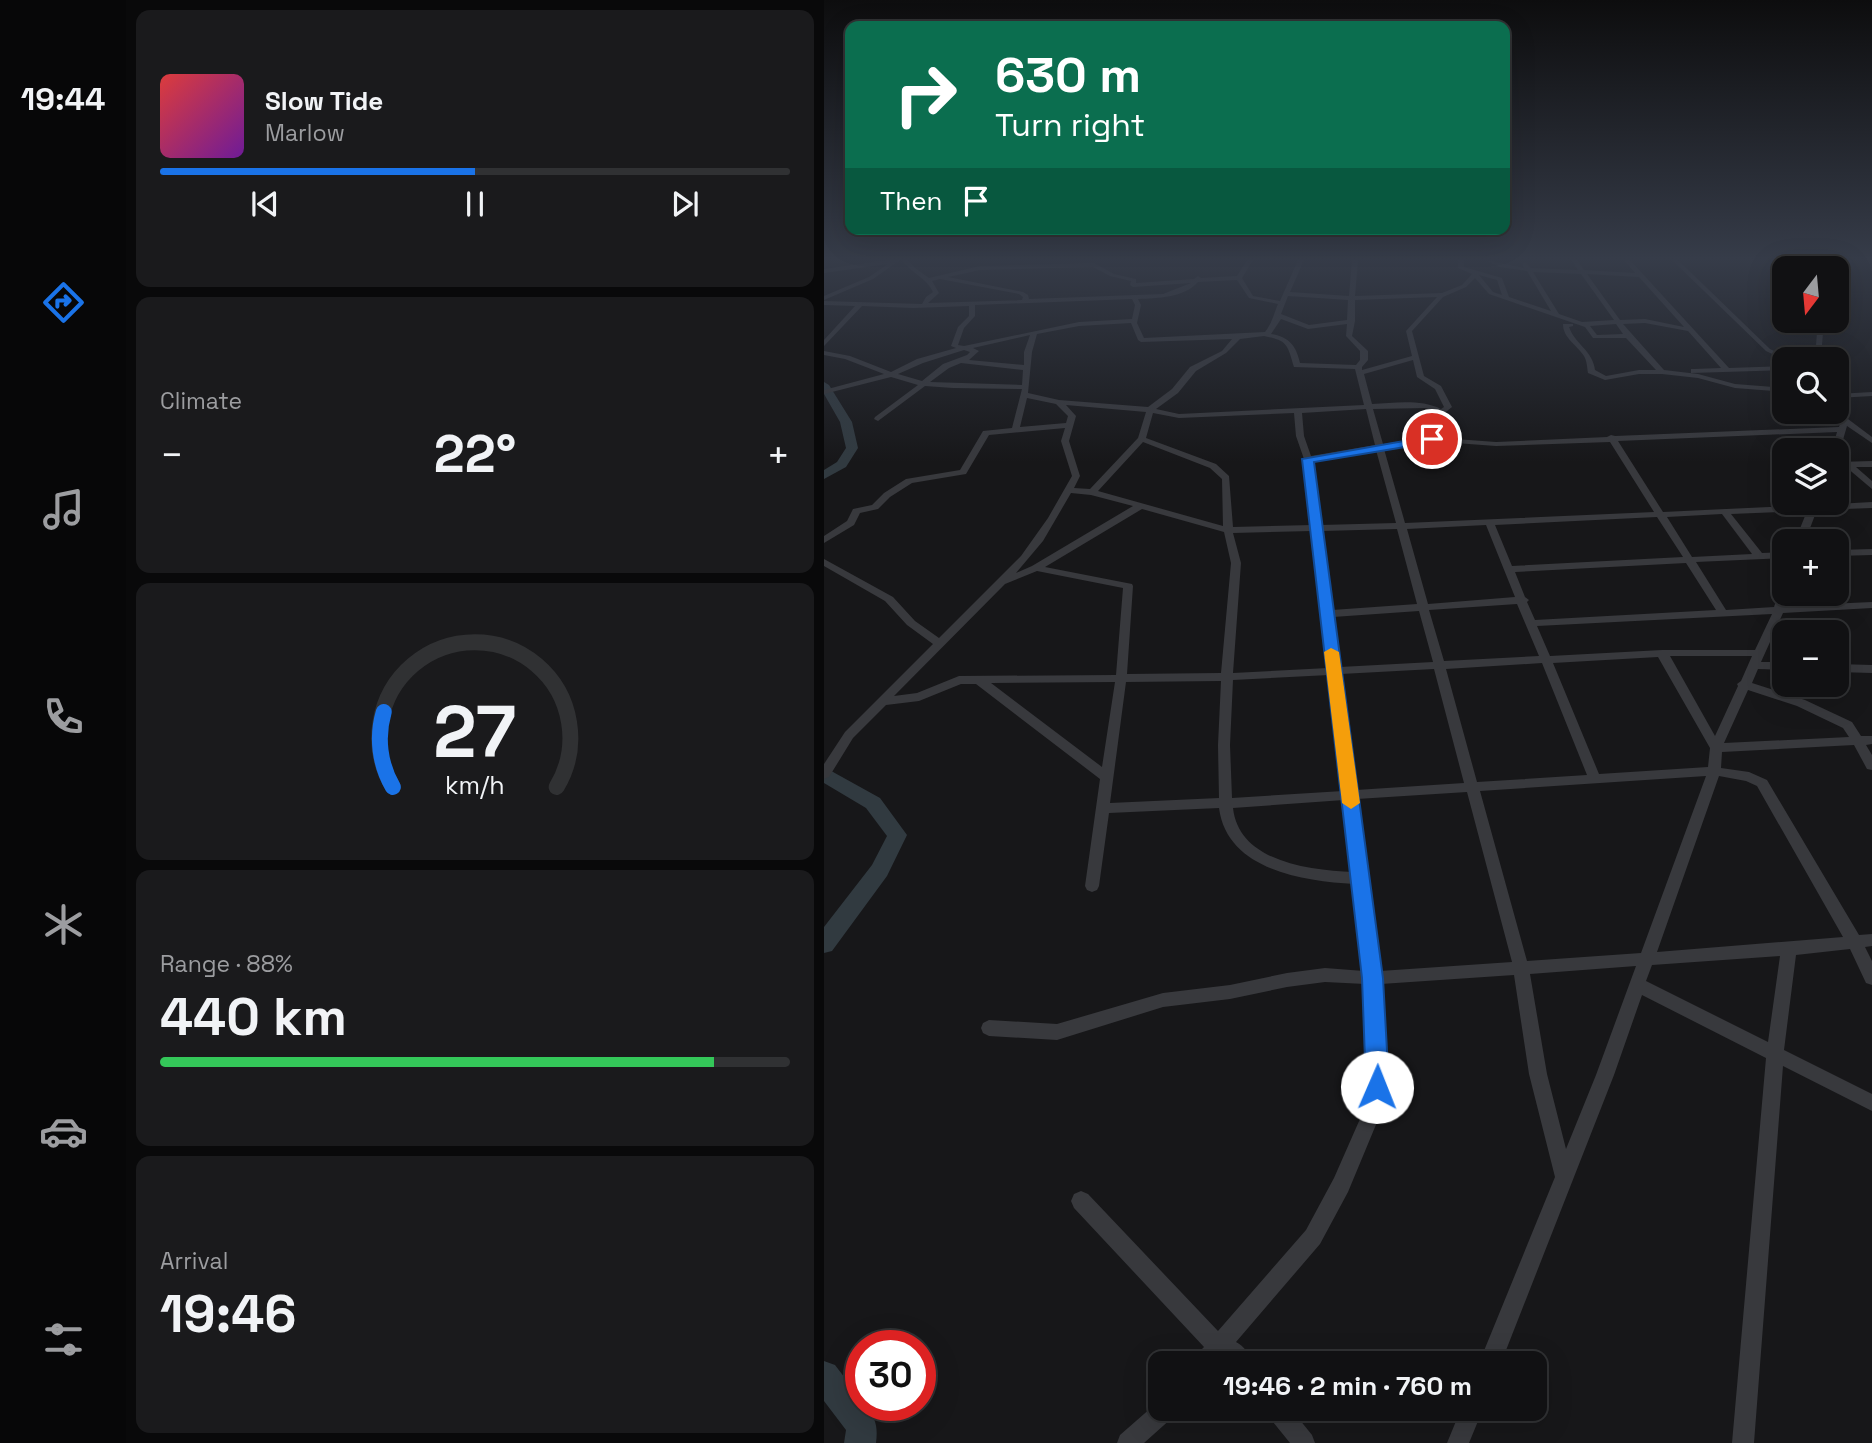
<!DOCTYPE html>
<html lang="en">
<head>
<meta charset="utf-8">
<style>
	body { margin:0; font-family:"Space Grotesk",sans-serif; background:#1a1a1c; color:#f1f3f6; height:100vh; display:flex; flex-direction:column; font-size:26px; white-space:nowrap }
	* { box-sizing:border-box; margin:0 }
	p { font-size:23px; color:#9c9da0 }
	.icon { flex:none; width:38px; height:38px; fill:none; stroke:currentColor; stroke-width:2; stroke-linecap:round; stroke-linejoin:round }
	.map { position:relative; flex:1; overflow:hidden }
	.drawer { display:flex; flex-direction:column; gap:10px; padding:10px; background:#09090a; width:698px }
	.drawer>* { flex:none }
	.guide { position:absolute; left:21px; top:21px; width:665px; height:214px; border-radius:14px; box-shadow:0 7px 28px #0002,0 0 0 2px #303133; background:#0b6e4f; color:#fff; overflow:hidden }
	.needle { width:46px; rotate:196deg }
	.tools { position:absolute; left:948px; top:256px; display:grid; gap:14px }
	.tools a { display:grid; place-items:center; width:77px; height:77px; border-radius:14px; background:#111113; box-shadow:0 7px 28px #0002,0 0 0 2px #303133; font-size:35px }
	.speed { position:absolute; left:21px; top:1330px; display:flex; gap:14px; font-size:35px; font-weight:700; text-align:center }
	.speed>* { display:grid; place-content:center; width:91px; height:91px; border-radius:50%; background:#111113; box-shadow:0 7px 28px #0002,0 0 0 2px #303133; line-height:1 }
	.speed .limit { border:10px solid #d22; background:#fff; color:#111 }
	.pin { position:absolute; display:grid; place-items:center; width:60px; height:60px; color:#fff; margin:-30px; border:4px solid #fff; border-radius:50%; box-shadow:0 2px 7px #0007 }
	.me { position:absolute; width:77px; margin:-38px; rotate:1deg; stroke-linejoin:round; filter:drop-shadow(0 0 5px #0008) }
	.turn { display:flex; align-items:center; gap:24px; height:147px; padding:0 35px; font-size:32px }
	.turn .icon { width:91px; height:91px; stroke-width:2.5 }
	.turn b { display:block; font-size:49px; line-height:60px }
	.then { display:flex; align-items:center; height:66px; padding:0 35px; background:#0003; gap:14px; font-size:26px }
	.big { font-size:52px; font-weight:700; line-height:1.1 }
	.drawer .widget { flex:1; display:flex; flex-direction:column; justify-content:center; gap:10px; min-width:0; padding:0 24px; border-radius:14px; background:#1a1a1c }
	.drawer .dial { align-items:center; gap:0 }
	.dial svg { height:182px; overflow:visible; fill:none; stroke:#303133; stroke-width:7; stroke-linecap:round; text-anchor:middle }
	.dial text { fill:#f1f3f6; stroke:none }
	.song { display:flex; align-items:center; gap:21px }
	.cover { width:84px; height:84px; border-radius:10px; background:linear-gradient(135deg,hsl(0 70% 55%),hsl(280 70% 35%)) }
	.played { height:7px; border-radius:4px; background:linear-gradient(90deg,#1a73e8 50%,#303133 50%) }
	.keys { display:flex; justify-content:space-around; direction:ltr }
	.heat { display:flex; justify-content:space-between; align-items:center; font-size:38px; direction:ltr }
	.charge { height:10px; border-radius:5px; background:linear-gradient(90deg,#34c759 88%,#303133 0) }
	.trip { position:absolute; left:324px; top:1351px; width:399px; height:70px; border-radius:14px; background:#111113; box-shadow:0 7px 28px #0002,0 0 0 2px #303133; font-weight:700; line-height:70px; text-align:center }
	main { display:flex; flex:1; min-height:0 }
	.tab-bar { display:flex; flex-direction:column; width:126px; justify-content:space-around; align-items:center; background:#070708; color:#9c9da0 }
	.tab-bar .icon { width:49px; height:49px }
	.tab-bar .current { color:#1a73e8 }
	.tab-bar b { font-size:32px; color:#f1f3f6 }
	.map>svg:first-child { display:block }
	.lines { fill:none; stroke-linecap:round; stroke-linejoin:round }
	.river { fill:#313a40; fill-rule:evenodd }
	.minor { fill:#38393d; fill-rule:evenodd }
	.route { fill:#1a73e8; stroke:#114b97; stroke-width:2 }
	.slow { fill:#f59e0b }
</style>
</head>
<body>
<main>
<nav class="tab-bar">
<b>19:44</b>
<svg class="icon current" aria-label="directions" viewBox="0 0 24 24"><path d="M12 3l9 9-9 9-9-9zM9 14v-3h6M13 9l2 2-2 2"/></svg>
<svg class="icon" aria-label="music" viewBox="0 0 24 24"><path d="M9 18V5l10-2v13"/><circle cx="6" cy="18" r="3"/><circle cx="16" cy="16" r="3"/></svg>
<svg class="icon" aria-label="phone" viewBox="0 0 24 24"><path d="M5 4h4l2 5-3 2q2 4 5 5l2-3 5 2v4C11 20 4 13 5 4z"/></svg>
<svg class="icon" aria-label="climate" viewBox="0 0 24 24"><path d="M12 3v18M4 7l16 10M4 17L20 7"/></svg>
<svg class="icon" aria-label="car" viewBox="0 0 24 24"><path d="M5 17H2v-5l4-1 3-4h7l3 4 3 1v5h-3M9 17h6M6 11h13"/><circle cx="7" cy="17" r="2"/><circle cx="17" cy="17" r="2"/></svg>
<svg class="icon" aria-label="filters" viewBox="0 0 24 24"><path d="M4 7h16M4 17h16"/><circle cx="9" cy="7" r="2"/><circle cx="15" cy="17" r="2"/></svg>
</nav>
<section class="drawer">
<div class="widget">
<div class="song"><i class="cover"></i><div><b>Slow Tide</b><p>Marlow</p></div></div>
<div class="played"></div>
<div class="keys"><svg class="icon" aria-label="previous" viewBox="0 0 24 24"><path d="M18 5L8 12l10 7zM5 5v14"/></svg><svg class="icon" aria-label="pause" viewBox="0 0 24 24"><path d="M8 5v14M16 5v14"/></svg><svg class="icon" aria-label="next" viewBox="0 0 24 24"><path d="M6 5l10 7-10 7zM19 5v14"/></svg></div>
</div>
<div class="widget"><p>Climate</p>
<div class="heat"><a>−</a><b class="big">22°</b><a>+</a></div>
</div>
<div class="widget dial"><svg viewBox="0 0 100 80">
<path d="M14 69A42 42 0 1 1 86 69"/>
<path d="M14 69A42 42 0 0 1 10 36" stroke="#1a73e8"/>
<text x="50" y="56" font-size="32" font-weight="700">27</text>
<text x="50" y="72" font-size="11">km/h</text>
</svg></div>
<div class="widget"><p>Range · 88%</p><b class="big">440 km</b><div class="charge"></div></div>
<div class="widget"><p>Arrival</p><b class="big">19:46</b></div>
</section>
<div class="map">
<svg width="1048" height="1443" viewBox="0 0 1048 1443">
	<rect width="100%" height="100%" fill="#171719"/>
	<g class="lines">
		<path class="river" d="M0 382 5 385 28 422 34 448 22 467 0 479V470L13 462 22 448 16 422 0 394Z
			M0 767 56 798 83 835 63 876 8 951 0 953V927L48 865 63 836 42 808 0 783Z
			M0 1361 11 1365 37 1399V1405H42C52 1419 54 1427 52 1443H20L22 1430 0 1401Z"/>
		<path class="minor" d="M64 260H76L49 279 0 300V296L45 277 64 264 0 273V269Z
			M78 260H84L91 268 105 278 156 266 270 263 290 274 312 279V283L370 279 374 276 377 278 413 276 423 260H429L418 278 429 296 456 301 474 260H480L466 292 525 296 528 260H534L531 296 618 293 638 285 648 274 634 268V260H640V267L678 278 685 297 727 311 703 271 675 267 662 260 700 268 698 264 701 262 707 268 754 270 747 260H753L760 270 811 273 800 260H806L905 368 961 366V370L867 373V369H870L897 368 864 331 821 323 799 324 840 370 874 374 911 384 961 388V392L911 388 874 378 838 374H815L781 380 764 373C763 367 763 361 760 356 752 344 739 338 739 324H749V326L745 327C751 344 769 351 771 370L782 376 815 370H832L802 338H769L761 327 665 294 651 278 642 287 619 297 588 331 600 376 617 386 628 407 618 415 602 408 549 409 559 444 604 437 672 442 783 437 787 435 791 436 1015 427 1017 420 1013 411V402L1017 404 1024 419 1048 437V443L1023 426 1016 450 1013 452V450H1008L1013 432 794 441 839 512 985 505 990 502 994 505 1048 502V508L993 510 981 541H971L983 511 907 514 938 553 961 552V558L872 562 902 610 950 607 956 589 961 586V593H965L961 606 1048 602V608L959 613 937 662H961V670L934 669 928 683 981 700 1028 722 1037 736H1048V744L1042 745 1048 755V770L1043 769 1030 745 898 752 897 768 925 772 943 780 1035 935 1048 934V946L1041 947 1048 961V985L1042 983 1026 949 972 955 960 1050 1048 1094V1111L959 1066 930 1443H908L942 1058 818 995 790 1075 677 1363H655L731 1177 705 1074 690 975 557 984 564 1071 561 1103 524 1192 496 1244 412 1342C420 1346 426 1355 429 1363H405L398 1359 394 1363H369L372 1355 380 1347 250 1208 247 1201 250 1194 257 1191 264 1194 394 1331 482 1230 510 1178 543 1103 546 1071 541 984 501 982 463 987 406 999 339 1007 233 1040 165 1036 159 1033 157 1028 159 1023 165 1020 233 1024 339 993 406 985 463 973 501 968 540 971 530 884C479 881 403 870 395 808L285 813 275 886 273 890 268 892 263 890 261 886 276 779 152 684H137L95 701 62 705 29 738 5 777 0 779V764L21 732 109 644 83 625 61 601 0 566V559L69 597 91 621 115 638 197 556 224 518 248 476 237 441 241 428 165 435 142 474 88 483 66 497 54 509 36 513 30 525 0 543V536L23 521 29 509 48 505 60 493 82 479 136 470 159 431 188 428 198 389 129 388 101 386 54 421 50 419 51 417 94 385 67 377 0 394V390L60 374 21 359 0 355V351L26 356 67 372 93 359 132 348 127 346 134 327 145 316V306L89 308 38 306 0 346V340L31 306 0 305V301L98 304 102 297 109 292C103 278 87 273 78 260ZM269 267 286 276 307 281 306 285 309 287 367 283 339 294 205 299 204 295 199 292 124 277 156 270ZM709 272 757 274 790 320 758 322 735 314ZM763 274 815 277 860 327 821 319 796 320ZM655 275 673 280 678 295 669 292ZM116 279 195 294 199 297 198 300 104 303 115 293 108 281ZM413 280 425 298 454 304C449 316 449 321 441 332L320 338 313 323 317 305 314 299C333 298 360 298 374 282ZM464 296 524 300 523 320 485 325 457 314ZM613 297 582 331 588 356 538 370V367L544 360V351L528 336 531 321V300ZM308 299 311 305 308 319 255 322 140 346 134 345 140 328 151 316V305ZM457 319 484 329 523 324 522 336 536 351V360L532 365 476 363C472 345 465 337 447 334ZM307 323 314 340 317 342 408 339 398 351 366 367 348 389 324 407 235 400 204 393 208 352 213 334 255 326ZM792 324 799 334 773 335 766 326ZM206 335 200 352V365L145 360 155 351 149 348ZM440 336C464 341 463 344 470 367L531 369 540 405 355 414 332 409 354 393 372 371 402 353 416 339ZM140 350 146 352 143 355 119 364 98 381 74 374 99 363ZM589 360 593 377 611 389 620 407 617 409C596 399 571 403 548 404L540 374ZM137 363 199 370 198 385 106 382 125 368ZM203 398 232 404 244 416 242 423 196 427ZM242 405 322 412 314 438 266 489 250 488 256 476 245 441 252 416ZM542 409 551 445 487 456 480 436 478 413ZM329 413 355 418 470 413 472 436 480 459 488 525 409 527 405 476 392 464 322 438ZM604 441 672 446 786 442 830 512 581 523 560 449ZM319 442 386 468 398 479 399 526 274 491ZM552 450 572 523 497 525 489 461ZM247 493 267 495 309 506 208 566 192 573 219 541ZM318 509 400 532 407 563 397 673 303 674 309 586 308 584 221 567ZM898 514 928 554 868 557 843 517ZM833 517 859 557 688 566 671 525ZM662 525 691 597 604 604 583 529ZM573 529 593 604 508 610 498 531ZM488 531 504 668 409 673 417 563 409 533ZM862 563 892 610 711 620 703 602 705 600 701 597 691 572ZM213 571 299 588 292 675 135 676 93 693 70 696 181 584ZM693 604 715 656 620 661 605 610ZM595 611 609 662 516 667 509 617ZM948 614 931 650H838L726 656 713 626ZM846 656H928L917 681 913 684 914 686 891 736ZM834 657 886 748 884 767 775 774 729 663ZM718 663 763 775 653 782 622 669ZM610 669 640 783 532 790 517 674ZM505 675 519 791 408 798 406 745 409 680ZM397 681 394 745 395 798 286 803 302 682ZM291 682 278 767 167 683ZM924 690 973 706 1019 728 1025 737 900 743ZM882 776 817 953 703 961 656 791ZM895 776 922 781 933 786 1019 937 833 952ZM643 792 688 962 556 971 533 799ZM520 800 529 872C485 870 415 862 409 808ZM956 956 944 1042 822 981 828 965ZM812 966 772 1075 742 1149 723 1074 706 974Z
			M848 260H854L946 349 967 359 961 360 942 351Z
			M1023 260H1029L1013 280V273Z
			M994 320H1000L998 345 986 359H979L992 345Z
			M1048 392V396L1013 398V394Z
			M1048 461V467H1032L1048 481V489L1022 467 1013 468V462Z
			M1048 549V555L1013 556V550Z
			M1013 664 1048 665V673L1013 672Z
			M336 1400V1409H352L349 1417 320 1443H293L296 1435Z
			M442 1409H467L488 1435 491 1443H466L445 1417Z
			M637 1409H659L645 1443H623Z"/>
	</g>
	<linearGradient id="sky" x2="0" y2="1"><stop stop-color="#0d0d0e"/><stop offset="0.56" stop-color="#363c49"/><stop offset="1" stop-color="#363c49" stop-opacity="0"/></linearGradient>
	<rect width="1048" height="462" fill="url(#sky)"/>
	<path class="route" d="M608 436 613 439 611 442 490 462 559 978 565 1087 561 1095 553 1098 545 1095 542 1087 538 978 478 459Z"/>
	<path class="slow" d="M507 648 515 652 536 803 527 809 518 803 500 652Z"/>
</svg>
<div class="tools">
<a><svg class="needle" viewBox="-14 -14 28 28"><path d="M0-13l5 13h-10z" fill="#e53935"/><path d="M0 13l5-13h-10z" fill="#9c9da0"/></svg></a>
<a><svg class="icon" aria-label="search" viewBox="0 0 24 24"><circle cx="10" cy="10" r="6"/><path d="M15 15l6 6"/></svg></a>
<a><svg class="icon" aria-label="layers" viewBox="0 0 24 24"><path d="M12 4l9 5-9 5-9-5zM3 14l9 5 9-5"/></svg></a>
<a>+</a>
<a>−</a>
</div>
<div class="speed"><div class="limit">30</div></div>
<div class="pin" style="left:608px;top:439px;background:#d93025"><svg class="icon" aria-label="arrive" viewBox="0 0 24 24"><path d="M6 21V4h12l-3 4 3 4H6"/></svg></div>
<svg class="me" style="left:553px;top:1087px" viewBox="-20 -20 40 40"><circle r="19" fill="#fff"/><path d="M0-13L10 11 0 6-10 11z" fill="#1a73e8"/></svg>
<div class="trip">19:46 · 2 min · 760 m</div>
<div class="guide">
<div class="turn"><svg class="icon" aria-label="right" viewBox="0 0 24 24"><path d="M7 20v-9h11M14 6l5 5-5 5"/></svg><div><b>630 m</b>Turn right</div></div>
<div class="then">Then<svg class="icon" aria-label="arrive" viewBox="0 0 24 24"><path d="M6 21V4h12l-3 4 3 4H6"/></svg></div>
</div>
</div>
</main>
</body>
</html>
